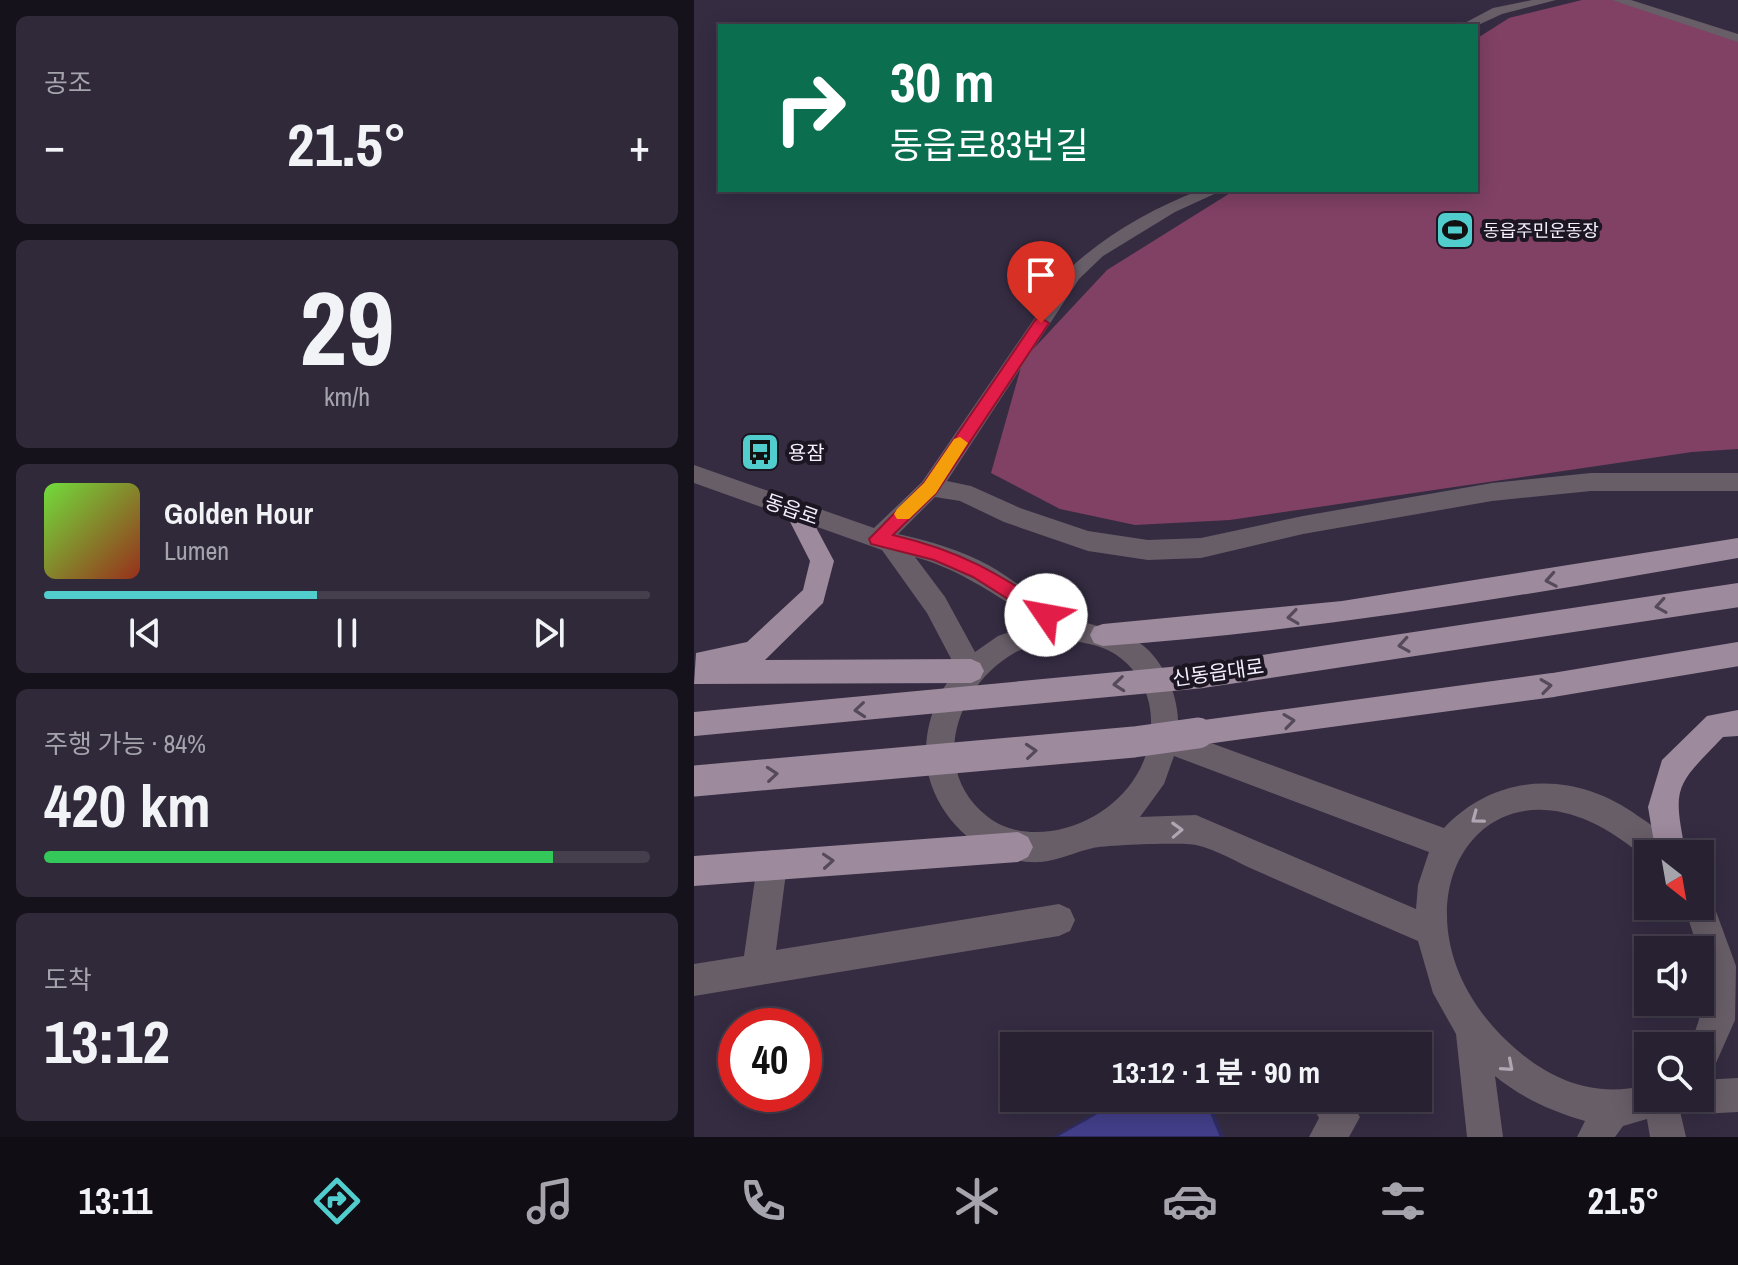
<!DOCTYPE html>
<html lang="ko">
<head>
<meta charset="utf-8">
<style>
	body { margin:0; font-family:"Archivo Narrow","Noto Sans KR",sans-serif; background:#30293a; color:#f1f3f6; height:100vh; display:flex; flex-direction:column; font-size:30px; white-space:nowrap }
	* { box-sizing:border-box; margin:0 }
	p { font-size:26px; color:#a5a3ac }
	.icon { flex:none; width:44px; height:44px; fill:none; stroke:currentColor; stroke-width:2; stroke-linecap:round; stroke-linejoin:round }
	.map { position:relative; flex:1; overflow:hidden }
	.drawer { display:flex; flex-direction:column; gap:16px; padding:16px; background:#16121c; width:694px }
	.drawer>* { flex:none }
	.top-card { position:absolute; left:24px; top:24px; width:760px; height:168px; border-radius:0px; box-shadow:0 4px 20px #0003,0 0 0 2px #443e4d; background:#0b6e4f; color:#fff; overflow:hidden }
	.needle { width:52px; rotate:149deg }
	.buttons { position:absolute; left:940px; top:840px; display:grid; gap:16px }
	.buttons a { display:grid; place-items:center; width:80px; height:80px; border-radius:0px; background:#282132; box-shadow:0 4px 20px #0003,0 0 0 2px #443e4d; font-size:40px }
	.speed { position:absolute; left:24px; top:1008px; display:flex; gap:16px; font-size:40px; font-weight:700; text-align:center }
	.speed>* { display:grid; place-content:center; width:104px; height:104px; border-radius:50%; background:#282132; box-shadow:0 4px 20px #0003,0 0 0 2px #443e4d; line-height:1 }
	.speed .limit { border:12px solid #d22; background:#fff; color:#111 }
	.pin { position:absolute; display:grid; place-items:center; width:68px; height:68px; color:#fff; margin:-82px -34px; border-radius:50% 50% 50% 0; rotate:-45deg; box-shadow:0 0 8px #0007 }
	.pin .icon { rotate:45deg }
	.me { position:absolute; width:88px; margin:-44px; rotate:303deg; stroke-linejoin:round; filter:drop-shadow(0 0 6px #0008) }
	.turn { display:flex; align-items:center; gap:28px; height:168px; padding:0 40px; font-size:36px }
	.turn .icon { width:104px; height:104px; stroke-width:2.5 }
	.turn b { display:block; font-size:56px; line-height:68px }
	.big { font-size:60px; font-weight:700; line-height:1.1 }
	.drawer .widget { flex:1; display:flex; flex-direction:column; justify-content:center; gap:12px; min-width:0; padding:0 28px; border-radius:12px; background:#30293a }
	.drawer .dial { align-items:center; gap:0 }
	.dial b { font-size:104px; line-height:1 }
	.song { display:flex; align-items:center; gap:24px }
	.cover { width:96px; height:96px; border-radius:12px; background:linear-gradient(135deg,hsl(100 70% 55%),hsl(10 70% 35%)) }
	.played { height:8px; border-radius:4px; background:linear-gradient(90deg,#52cdce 45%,#443e4d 45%) }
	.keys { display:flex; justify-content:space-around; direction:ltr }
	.heat { display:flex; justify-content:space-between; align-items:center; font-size:44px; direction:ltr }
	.charge { height:12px; border-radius:6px; background:linear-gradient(90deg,#34c759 84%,#443e4d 0) }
	.trip { position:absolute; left:306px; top:1032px; width:432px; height:80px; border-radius:0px; background:#282132; box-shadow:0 4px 20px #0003,0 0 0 2px #443e4d; font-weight:700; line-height:80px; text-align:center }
	.tabs { display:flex; height:128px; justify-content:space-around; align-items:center; background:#100d14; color:#a5a3ac }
	.tabs .icon { width:56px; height:56px }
	.tabs .active { color:#52cdce }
	.tabs b { font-size:36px; color:#f1f3f6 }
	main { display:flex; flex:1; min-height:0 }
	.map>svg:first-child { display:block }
	.green { fill:#804164 }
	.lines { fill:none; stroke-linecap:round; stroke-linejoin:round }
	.minor { fill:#685e68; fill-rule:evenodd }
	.major { fill:#9d8a9d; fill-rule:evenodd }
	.major-bridge-far1 { stroke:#9d8a9d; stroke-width:24 }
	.major-bridge { stroke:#9d8a9d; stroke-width:31 }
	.wall { fill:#3a3677 }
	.shaded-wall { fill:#2f2c61 }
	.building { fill:#433f8a; stroke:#2f2c61; stroke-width:2 }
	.oneway { stroke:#564a59 }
	.oneway2 { stroke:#aea6b3 }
	.route { fill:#e11d48; stroke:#92132f; stroke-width:2 }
	.slow { fill:#f59e0b }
	.labels { text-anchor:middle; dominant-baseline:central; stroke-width:8; stroke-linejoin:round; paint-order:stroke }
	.far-poi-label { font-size:18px; fill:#f5effe; stroke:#1b1621; text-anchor:start }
	.poi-label { font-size:20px; fill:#f5effe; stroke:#1b1621; text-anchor:start }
	.street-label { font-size:20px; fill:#f5effe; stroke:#1b1621 }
</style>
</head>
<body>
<main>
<section class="drawer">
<div class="widget"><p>공조</p>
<div class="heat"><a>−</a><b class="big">21.5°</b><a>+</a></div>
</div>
<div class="widget dial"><b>29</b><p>km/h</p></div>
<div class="widget">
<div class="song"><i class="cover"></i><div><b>Golden Hour</b><p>Lumen</p></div></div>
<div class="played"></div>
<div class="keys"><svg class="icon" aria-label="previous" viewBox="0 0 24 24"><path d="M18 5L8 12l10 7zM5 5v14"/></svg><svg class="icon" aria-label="pause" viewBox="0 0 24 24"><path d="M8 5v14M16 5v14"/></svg><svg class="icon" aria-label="next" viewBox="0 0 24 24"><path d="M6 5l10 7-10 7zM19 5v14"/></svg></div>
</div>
<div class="widget"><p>주행 가능 · 84%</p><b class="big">420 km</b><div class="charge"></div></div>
<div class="widget"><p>도착</p><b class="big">13:12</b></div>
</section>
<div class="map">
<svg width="1044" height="1137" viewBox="0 0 1044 1137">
	<rect width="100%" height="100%" fill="#352c42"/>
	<path class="green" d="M888 0H919L1044 38V449L998 452 536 520 441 525 366 509 297 473 329 360 413 270 541 190H782V39L815 18Z"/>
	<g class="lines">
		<path class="minor" d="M838 0H862L808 14 782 26H765L799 8Z
			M918 0H937L1044 34V42Z
			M506 190H529L481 212 409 256 385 279 253 481 277 486 326 508 394 531 454 540 507 538 609 516 798 483 897 473H1044V491H897L798 501 609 534 507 558 454 560 394 551 310 522 266 501 241 497 204 534C236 541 267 550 296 566 324 582 350 606 379 618 405 629 430 628 452 648 474 668 486 702 484 731L750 828C804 771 882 771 944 816 959 826 976 837 983 854H954V861C788 711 668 926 829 1055 865 1084 909 1098 954 1084V1098H1006V1080L1044 1078V1112L1006 1114 994 1109 991 1102 986 1111 992 1137H956L953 1119 929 1126 921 1137H883L891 1121C857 1111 828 1098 801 1076L809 1137H773L762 1034 739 993 724 941C670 918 617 895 563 871 544 863 522 849 502 845 490 842 411 845 399 848 381 852 366 860 347 862 295 865 248 826 235 777 226 741 238 698 263 670L233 613 188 550 0 483V465L180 528 228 482 373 271C411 235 457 209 506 190ZM221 557C266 569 304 597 344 622L304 636 281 652 251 597ZM375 640C391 643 407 645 421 654 439 666 450 682 455 703 468 766 419 822 357 831 335 834 312 831 294 817 233 770 262 685 322 652 338 644 357 642 375 640ZM480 756 735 852 724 885 722 909 502 815 446 817 470 784Z
			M78 850 89 854 93 865 82 950 365 904 376 909 381 920 376 931 365 936 0 996V964L50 956 63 865 67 854Z
			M1006 891 1016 895 1042 966 1041 1020 1018 1072 1006 1077V1046H995C1021 989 1008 961 990 906H1006Z
			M614 1098H654L666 1117 655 1137H615L625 1118Z"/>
		<path class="major" d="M101 501 109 503 140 561 129 603 71 660 277 659 286 663 290 671 286 679 277 683 0 684 2 653 53 642 109 590 116 561 90 510 93 503Z
			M1044 538V558C833 595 623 631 409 646L400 643 396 635 400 627 409 624 648 601Z
			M1044 710V736L1029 737C981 787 978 785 992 854H962L954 807 968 760 1013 716Z
			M324 832 334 837 339 847 334 857 324 862 0 886V856Z"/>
		<path class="major-bridge-far1" d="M0 724 509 676 1044 595
			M489 735 859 685 1044 654"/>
		<path class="major-bridge" d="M0 781 440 742 504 733"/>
	</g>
	<path class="wall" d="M428 1098H514L530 1137H359Z"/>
	<path class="shaded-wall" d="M511 1098H514L530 1137H527Z"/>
	<path class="building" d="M430 1098H511L527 1137H361Z"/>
	<defs><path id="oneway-chevron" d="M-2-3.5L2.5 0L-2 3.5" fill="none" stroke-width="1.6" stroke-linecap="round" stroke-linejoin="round" transform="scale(2)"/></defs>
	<g class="oneway">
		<use href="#oneway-chevron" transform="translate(857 580) rotate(170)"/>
		<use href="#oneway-chevron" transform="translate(967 606) rotate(171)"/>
		<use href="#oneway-chevron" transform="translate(599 617) rotate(172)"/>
		<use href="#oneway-chevron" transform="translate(710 645) rotate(171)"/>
		<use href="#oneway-chevron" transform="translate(425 684) rotate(174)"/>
		<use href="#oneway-chevron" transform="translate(852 686) rotate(-8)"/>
		<use href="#oneway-chevron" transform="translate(166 710) rotate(175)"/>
		<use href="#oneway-chevron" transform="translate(595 721) rotate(-8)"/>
		<use href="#oneway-chevron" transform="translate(337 751) rotate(-5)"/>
		<use href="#oneway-chevron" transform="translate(78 774) rotate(-5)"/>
		<use href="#oneway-chevron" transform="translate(134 861) rotate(-4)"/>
	</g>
	<g class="oneway2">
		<use href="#oneway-chevron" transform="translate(783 818) rotate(143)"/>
		<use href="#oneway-chevron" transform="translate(483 830) rotate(-2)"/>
		<use href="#oneway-chevron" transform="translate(814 1066) rotate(41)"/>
	</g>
	<path class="route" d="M347 318 355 323 242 493 199 535C267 551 301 572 359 609L362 615 359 620 352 623 279 577 240 560 177 544 175 539 230 483 342 319Z"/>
	<path class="slow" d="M266 437 274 443 242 493 215 519H203L200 514 203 509 230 483 260 439Z"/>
	<defs>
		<g id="stadium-square" transform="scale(2)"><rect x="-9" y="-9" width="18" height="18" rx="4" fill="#52cdce" stroke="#1b1621"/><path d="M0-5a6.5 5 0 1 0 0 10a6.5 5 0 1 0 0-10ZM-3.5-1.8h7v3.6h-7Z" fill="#111"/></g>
		<g id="bus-square" transform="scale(2)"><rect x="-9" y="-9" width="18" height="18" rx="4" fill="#52cdce" stroke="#1b1621"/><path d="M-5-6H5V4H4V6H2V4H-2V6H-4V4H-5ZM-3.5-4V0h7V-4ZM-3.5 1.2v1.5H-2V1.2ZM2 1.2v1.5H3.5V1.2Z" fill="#111"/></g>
	</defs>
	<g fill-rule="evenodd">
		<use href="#stadium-square" x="761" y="230"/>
		<use href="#bus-square" x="66" y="452"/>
	</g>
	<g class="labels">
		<g class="far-poi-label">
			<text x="789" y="230">동읍주민운동장</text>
		</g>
		<g class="poi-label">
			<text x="94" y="452">용잠</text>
		</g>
		<g class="street-label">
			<text transform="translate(98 509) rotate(19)">동읍로</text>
			<text transform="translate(524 672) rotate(-8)">신동읍대로</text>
		</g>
	</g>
</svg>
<div class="buttons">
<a><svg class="needle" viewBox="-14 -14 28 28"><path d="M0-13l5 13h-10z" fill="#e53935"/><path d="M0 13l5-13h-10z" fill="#a5a3ac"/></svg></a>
<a><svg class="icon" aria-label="sound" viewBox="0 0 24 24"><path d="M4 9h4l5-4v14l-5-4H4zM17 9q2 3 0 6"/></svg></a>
<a><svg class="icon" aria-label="search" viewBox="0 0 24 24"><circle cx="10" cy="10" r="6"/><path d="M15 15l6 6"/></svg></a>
</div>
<div class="speed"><div class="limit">40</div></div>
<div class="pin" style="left:347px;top:323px;background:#d93025"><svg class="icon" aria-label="arrive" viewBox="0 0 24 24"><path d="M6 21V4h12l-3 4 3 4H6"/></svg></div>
<svg class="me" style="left:352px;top:615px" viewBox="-20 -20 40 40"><circle r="19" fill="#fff"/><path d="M0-13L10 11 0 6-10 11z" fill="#e11d48"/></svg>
<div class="trip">13:12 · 1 분 · 90 m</div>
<div class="top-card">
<div class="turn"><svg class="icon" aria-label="right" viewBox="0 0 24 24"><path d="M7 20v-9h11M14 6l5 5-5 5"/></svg><div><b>30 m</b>동읍로83번길</div></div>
</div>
</div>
</main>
<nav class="tabs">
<b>13:11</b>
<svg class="icon active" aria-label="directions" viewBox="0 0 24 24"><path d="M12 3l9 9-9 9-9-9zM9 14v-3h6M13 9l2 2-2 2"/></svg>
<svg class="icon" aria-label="music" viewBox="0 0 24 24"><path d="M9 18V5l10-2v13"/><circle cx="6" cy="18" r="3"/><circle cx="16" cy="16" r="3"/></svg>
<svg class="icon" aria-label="phone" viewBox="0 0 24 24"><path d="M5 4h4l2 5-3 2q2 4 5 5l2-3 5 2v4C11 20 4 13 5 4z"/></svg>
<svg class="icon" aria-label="climate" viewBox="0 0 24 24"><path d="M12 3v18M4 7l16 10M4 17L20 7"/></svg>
<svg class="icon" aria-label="car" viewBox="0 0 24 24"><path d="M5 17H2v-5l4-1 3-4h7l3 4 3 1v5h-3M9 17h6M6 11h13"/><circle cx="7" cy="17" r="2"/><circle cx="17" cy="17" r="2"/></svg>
<svg class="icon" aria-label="filters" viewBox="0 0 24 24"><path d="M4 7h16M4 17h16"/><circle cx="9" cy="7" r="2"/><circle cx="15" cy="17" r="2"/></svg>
<b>21.5°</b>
</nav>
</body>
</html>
